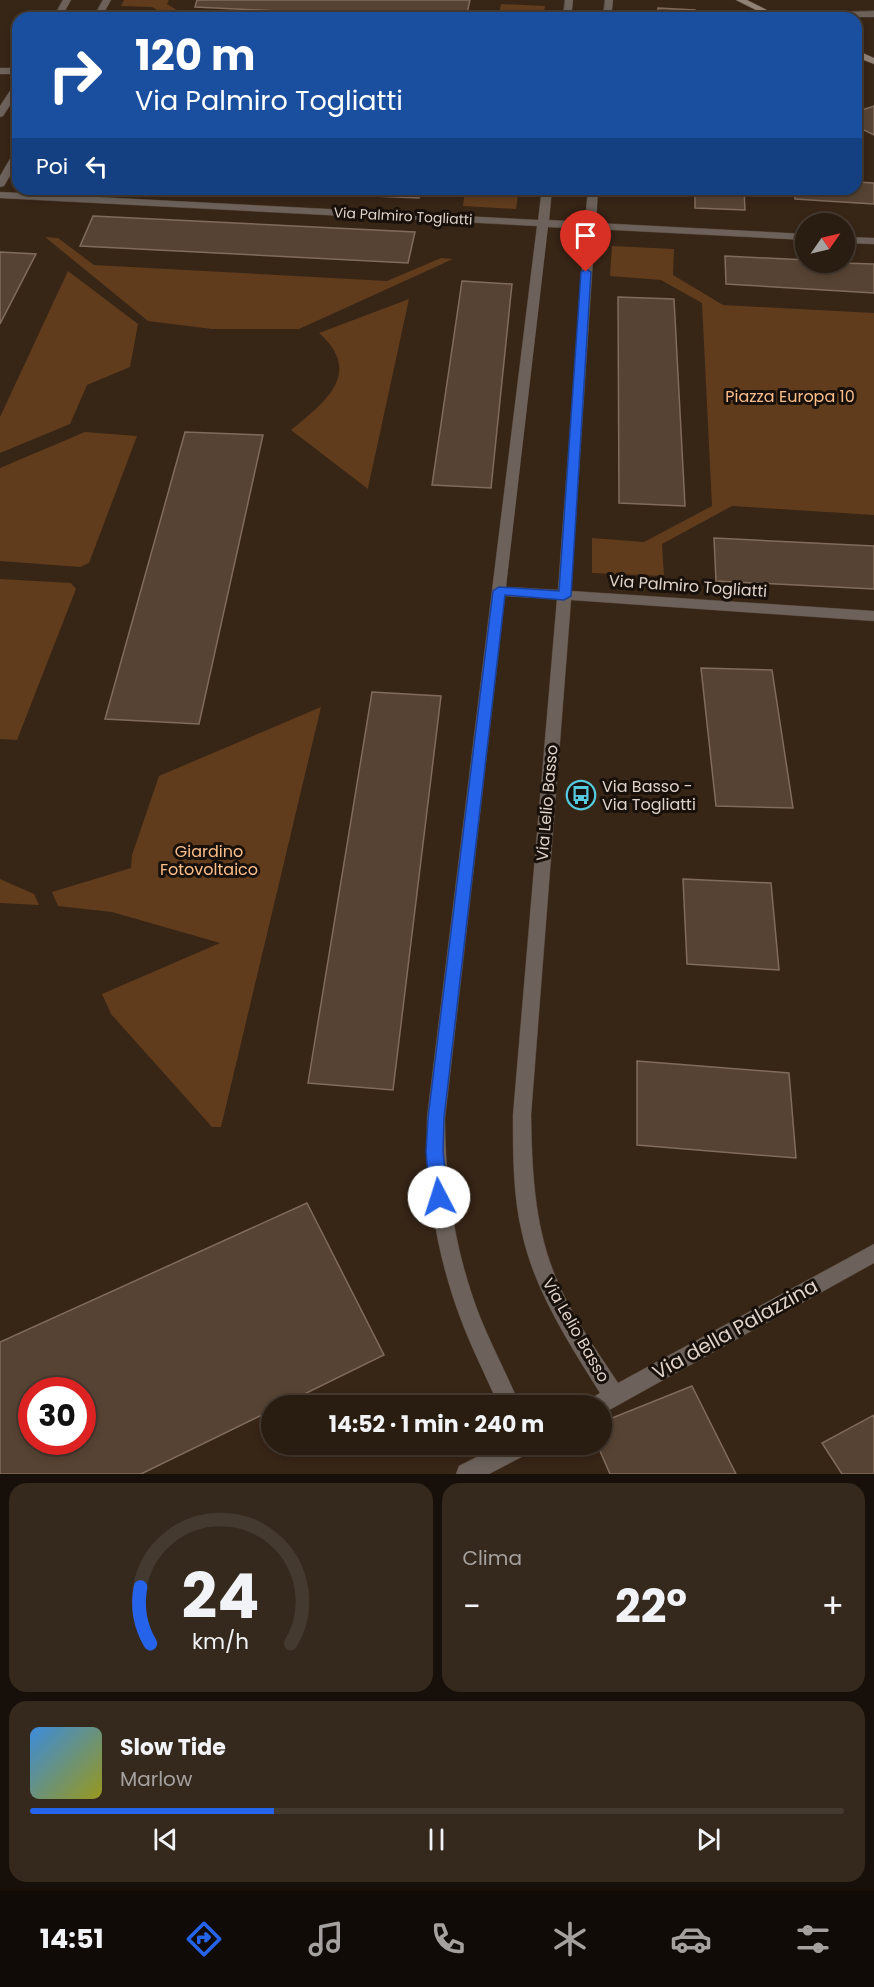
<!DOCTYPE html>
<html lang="it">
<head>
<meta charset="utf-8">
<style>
	body { margin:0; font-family:Poppins,sans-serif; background:#35291e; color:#f1f3f6; height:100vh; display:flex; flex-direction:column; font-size:22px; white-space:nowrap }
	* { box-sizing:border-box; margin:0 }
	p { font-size:20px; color:#a5a19f }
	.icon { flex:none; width:33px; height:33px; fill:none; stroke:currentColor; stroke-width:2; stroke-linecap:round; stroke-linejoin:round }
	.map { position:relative; height:1474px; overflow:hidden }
	.side { display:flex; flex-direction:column; gap:9px; padding:9px; background:#170f09; flex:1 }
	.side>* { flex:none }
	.top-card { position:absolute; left:12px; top:12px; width:850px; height:183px; border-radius:18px; box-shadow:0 3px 9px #0003,0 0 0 2px #453a30; background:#1a4fa0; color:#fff; overflow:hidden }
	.needle { width:39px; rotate:56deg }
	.fabs { position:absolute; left:795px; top:213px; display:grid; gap:12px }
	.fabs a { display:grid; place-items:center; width:60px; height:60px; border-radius:50%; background:#291c10; box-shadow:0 3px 9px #0003,0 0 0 2px #453a30; font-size:30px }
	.speed { position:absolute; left:18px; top:1377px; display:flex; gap:12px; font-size:30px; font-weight:700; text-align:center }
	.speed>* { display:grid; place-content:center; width:78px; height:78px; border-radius:50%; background:#291c10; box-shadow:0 3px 9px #0003,0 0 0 2px #453a30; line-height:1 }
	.speed .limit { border:9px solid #d22; background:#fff; color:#111 }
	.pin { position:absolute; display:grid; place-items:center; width:51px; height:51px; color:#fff; margin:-62px -26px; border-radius:50% 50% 50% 0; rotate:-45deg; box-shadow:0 0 6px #0007 }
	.pin .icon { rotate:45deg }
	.me { position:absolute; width:66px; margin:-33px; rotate:355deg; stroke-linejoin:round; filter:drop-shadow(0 0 4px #0008) }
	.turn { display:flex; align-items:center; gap:21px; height:126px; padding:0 24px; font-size:27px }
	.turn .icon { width:78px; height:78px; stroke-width:2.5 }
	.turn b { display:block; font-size:42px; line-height:51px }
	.then { display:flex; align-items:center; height:57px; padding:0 24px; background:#0003; gap:12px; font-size:22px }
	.big { font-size:45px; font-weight:700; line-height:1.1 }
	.side .widget { flex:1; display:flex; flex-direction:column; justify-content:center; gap:9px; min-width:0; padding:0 21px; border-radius:18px; background:#35291e }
	.side .dial { align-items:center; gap:0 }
	.dial svg { height:156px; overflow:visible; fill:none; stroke:#453a30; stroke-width:7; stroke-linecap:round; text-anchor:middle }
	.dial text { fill:#f1f3f6; stroke:none }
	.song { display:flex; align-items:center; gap:18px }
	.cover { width:72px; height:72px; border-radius:9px; background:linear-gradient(135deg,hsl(210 70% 55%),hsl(60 70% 35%)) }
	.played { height:6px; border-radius:3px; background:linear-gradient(90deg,#2563eb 30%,#453a30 30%) }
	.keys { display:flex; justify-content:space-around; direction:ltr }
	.heat { display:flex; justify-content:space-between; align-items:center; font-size:33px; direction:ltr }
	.side .tiles { flex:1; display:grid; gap:9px; grid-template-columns:1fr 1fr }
	.widget:last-child { grid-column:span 2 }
	.trip { position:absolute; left:261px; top:1395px; width:351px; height:60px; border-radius:30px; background:#291c10; box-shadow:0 3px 9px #0003,0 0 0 2px #453a30; font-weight:700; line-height:60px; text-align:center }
	.menu { display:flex; height:96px; justify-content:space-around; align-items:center; background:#100b06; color:#a5a19f }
	.menu .icon { width:42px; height:42px }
	.menu .selected { color:#2563eb }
	.menu b { font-size:27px; color:#f1f3f6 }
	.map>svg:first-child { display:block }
	.green { fill:#603c1d }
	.building { fill:#574333; stroke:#816c5b; stroke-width:1.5; fill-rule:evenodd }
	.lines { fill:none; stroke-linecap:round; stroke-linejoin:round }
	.street-casing { stroke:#524133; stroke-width:1 }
	.secondary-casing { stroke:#524133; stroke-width:1 }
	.street { fill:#6c625b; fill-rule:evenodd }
	.secondary { fill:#918276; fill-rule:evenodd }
	.route { fill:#2563eb; stroke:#184099; stroke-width:1.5 }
	.labels { text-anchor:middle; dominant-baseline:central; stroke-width:6; stroke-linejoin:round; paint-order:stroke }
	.far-street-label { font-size:14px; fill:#dfd2c9; stroke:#18100a }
	.park-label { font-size:16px; fill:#fcbe8a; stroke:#18100a }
	.street-label { font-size:16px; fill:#dfd2c9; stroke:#18100a }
	.poi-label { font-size:16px; fill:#dfd2c9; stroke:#18100a; text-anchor:start }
	.near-street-label { font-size:20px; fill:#dfd2c9; stroke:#18100a }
</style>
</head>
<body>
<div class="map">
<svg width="874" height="1474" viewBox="0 0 874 1474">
	<rect width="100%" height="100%" fill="#372516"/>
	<path class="green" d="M124 0H169L167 4 190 18H170L152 7 121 6Z
		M501 4 545 6 543 18H498Z
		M465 189H519L516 209 463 206Z
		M45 237 58 238 94 265 387 281 441 258 453 259 299 329H212L148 321Z
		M612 246 674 249 673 275 723 305 874 313V515L732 506 662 544 664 576 592 573V538L644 542 712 506 702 303 661 280 610 276Z
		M68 271 138 324 130 367 87 385 70 424 0 453V417Z
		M409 299 368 488V489L291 430C325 402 364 373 319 333Z
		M85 432 137 436 89 563 80 567 0 561V468Z
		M0 579 71 583 76 589 17 740 0 739Z
		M321 707 221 1127H212L111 1014 102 994 220 943 112 912 58 906 52 892 131 868 132 855 159 776Z
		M0 879 34 894 39 905 0 903Z"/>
	<path class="building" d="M197 0H470L466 18H426L195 7Z
		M658 8 695 10V18H658Z
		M874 106V135L856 126V112Z
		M856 182 874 183V204L795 199 794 189H856Z
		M204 189H420L419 198Z
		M695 189H744L745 210 695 208Z
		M93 216 415 232 408 263 80 246Z
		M0 252 36 254 0 324Z
		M725 256 806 260V262L874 264V293L726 284Z
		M462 281 512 284 491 488 432 485Z
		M618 297 674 299 685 506 619 503Z
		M185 432 263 435 199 724 105 719Z
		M714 538 874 546V589L716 581Z
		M701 668 772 670 793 808 716 806Z
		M372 692 441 696 393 1090 308 1083Z
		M683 879 771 883 779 970 687 964Z
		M637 1061 789 1073 796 1158 637 1145Z
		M307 1203 384 1355 280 1406H272V1410L141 1474H0V1342ZM32 1390H82V1442H32Z
		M692 1386 736 1474H610L597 1444H602V1422Z
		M874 1415V1474H842L822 1443Z"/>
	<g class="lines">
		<g class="street-casing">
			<path id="street" d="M63 0H71L61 18H53Z
				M103 0H111L101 18H93Z
				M565 0H573L571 18H563Z
				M605 0H613L611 18H603Z
				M874 11V17H772L776 14Z
				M0 68H18V74H0Z
				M18 82V93L3 116 0 117V106L15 83Z
				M18 151V162L4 186 0 187V176L14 152Z
				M542 189H552L549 220 585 222 588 189H598L596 223 806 234V240L595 229 571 591 874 611V621L571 600 531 1115C532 1169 534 1222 554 1273 569 1312 595 1348 618 1383L874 1244V1263L602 1414V1406H587L590 1399 600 1393C569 1343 535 1292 522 1233 513 1195 513 1155 513 1115L557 599 505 596 445 1118C445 1186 455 1253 480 1317 492 1347 508 1376 520 1406H499C486 1376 471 1347 460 1317 436 1253 426 1186 427 1118L537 226 0 198V192L538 220ZM548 227 585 229 558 590 506 587Z
				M844 237 874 238V244L844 243Z
				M503 1444H536L533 1451 489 1474H456L459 1466Z"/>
		</g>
		<g class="secondary-casing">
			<path id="secondary" d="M736 0H747L783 18H772Z
				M856 50 874 58V64L856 57Z"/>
		</g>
		<use href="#street" class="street"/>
		<use href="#secondary" class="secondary"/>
	</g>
	<path class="route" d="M586 269 591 272 571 596 564 600 505 595 444 1118 443 1152 448 1197 445 1203 439 1205 433 1203 430 1197 426 1152 428 1118 493 591 499 587 559 591 581 272Z"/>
	<defs>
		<g id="bus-ring" transform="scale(1.5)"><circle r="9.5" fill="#18100a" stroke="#55cadf" stroke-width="1.5"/><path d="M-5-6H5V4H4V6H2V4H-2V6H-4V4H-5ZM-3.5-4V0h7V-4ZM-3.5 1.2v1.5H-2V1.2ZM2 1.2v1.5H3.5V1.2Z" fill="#55cadf"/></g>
	</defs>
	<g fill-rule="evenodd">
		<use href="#bus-ring" x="581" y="795"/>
	</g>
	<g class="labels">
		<g class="far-street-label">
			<text transform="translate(403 216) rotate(3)">Via Palmiro Togliatti</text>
		</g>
		<g class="park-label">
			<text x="790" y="396">Piazza Europa 10</text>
			<text x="209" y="851">Giardino<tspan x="209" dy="18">Fotovoltaico</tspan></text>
		</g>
		<g class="street-label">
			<text transform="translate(688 586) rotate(4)">Via Palmiro Togliatti</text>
			<text transform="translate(547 803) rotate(-85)">Via Lelio Basso</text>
			<text transform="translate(576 1330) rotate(60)">Via Lelio Basso</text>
		</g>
		<g class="poi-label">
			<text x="602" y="786">Via Basso -<tspan x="602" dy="18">Via Togliatti</tspan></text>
		</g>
		<g class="near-street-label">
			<text transform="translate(735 1329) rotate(-29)">Via della Palazzina</text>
		</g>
	</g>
</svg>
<div class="fabs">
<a><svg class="needle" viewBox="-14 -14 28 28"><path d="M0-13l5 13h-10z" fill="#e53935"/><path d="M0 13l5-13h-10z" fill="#a5a19f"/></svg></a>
</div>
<div class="speed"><div class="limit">30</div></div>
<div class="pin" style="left:586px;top:272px;background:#d93025"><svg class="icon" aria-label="arrive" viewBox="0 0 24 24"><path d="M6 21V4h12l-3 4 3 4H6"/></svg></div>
<svg class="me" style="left:439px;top:1197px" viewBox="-20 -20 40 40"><circle r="19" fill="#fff"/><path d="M0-13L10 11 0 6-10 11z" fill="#2563eb"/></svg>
<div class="trip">14:52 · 1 min · 240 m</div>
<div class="top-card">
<div class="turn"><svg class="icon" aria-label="right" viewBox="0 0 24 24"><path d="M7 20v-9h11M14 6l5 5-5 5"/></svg><div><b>120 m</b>Via Palmiro Togliatti</div></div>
<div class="then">Poi<svg class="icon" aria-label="left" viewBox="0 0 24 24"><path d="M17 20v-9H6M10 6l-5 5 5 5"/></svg></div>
</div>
</div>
<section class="side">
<div class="tiles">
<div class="widget dial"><svg viewBox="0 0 100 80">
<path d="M14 69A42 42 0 1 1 86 69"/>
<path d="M14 69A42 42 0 0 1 9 40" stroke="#2563eb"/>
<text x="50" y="56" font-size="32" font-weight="700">24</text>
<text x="50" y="72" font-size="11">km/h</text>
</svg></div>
<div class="widget"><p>Clima</p>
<div class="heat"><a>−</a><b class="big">22°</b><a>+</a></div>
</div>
<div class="widget">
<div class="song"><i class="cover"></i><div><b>Slow Tide</b><p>Marlow</p></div></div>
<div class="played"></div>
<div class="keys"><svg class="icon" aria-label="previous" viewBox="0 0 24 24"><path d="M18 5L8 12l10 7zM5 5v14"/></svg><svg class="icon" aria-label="pause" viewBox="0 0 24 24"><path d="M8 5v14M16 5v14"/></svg><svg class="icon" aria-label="next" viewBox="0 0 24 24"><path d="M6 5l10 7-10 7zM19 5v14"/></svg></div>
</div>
</div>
</section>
<nav class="menu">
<b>14:51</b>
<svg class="icon selected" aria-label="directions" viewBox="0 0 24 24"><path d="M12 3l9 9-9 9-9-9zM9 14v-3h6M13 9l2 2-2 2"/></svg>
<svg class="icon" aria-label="music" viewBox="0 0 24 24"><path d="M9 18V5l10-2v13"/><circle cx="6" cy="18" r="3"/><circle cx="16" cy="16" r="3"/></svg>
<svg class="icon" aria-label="phone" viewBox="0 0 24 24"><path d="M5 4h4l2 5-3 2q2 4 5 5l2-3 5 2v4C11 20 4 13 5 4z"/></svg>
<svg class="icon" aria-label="climate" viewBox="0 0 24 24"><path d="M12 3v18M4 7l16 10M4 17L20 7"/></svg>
<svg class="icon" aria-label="car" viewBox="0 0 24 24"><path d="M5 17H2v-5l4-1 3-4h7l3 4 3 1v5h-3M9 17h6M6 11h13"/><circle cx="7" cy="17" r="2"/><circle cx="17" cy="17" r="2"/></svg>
<svg class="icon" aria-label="filters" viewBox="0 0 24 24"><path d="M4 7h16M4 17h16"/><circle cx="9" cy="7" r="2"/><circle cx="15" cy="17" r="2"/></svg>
</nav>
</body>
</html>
